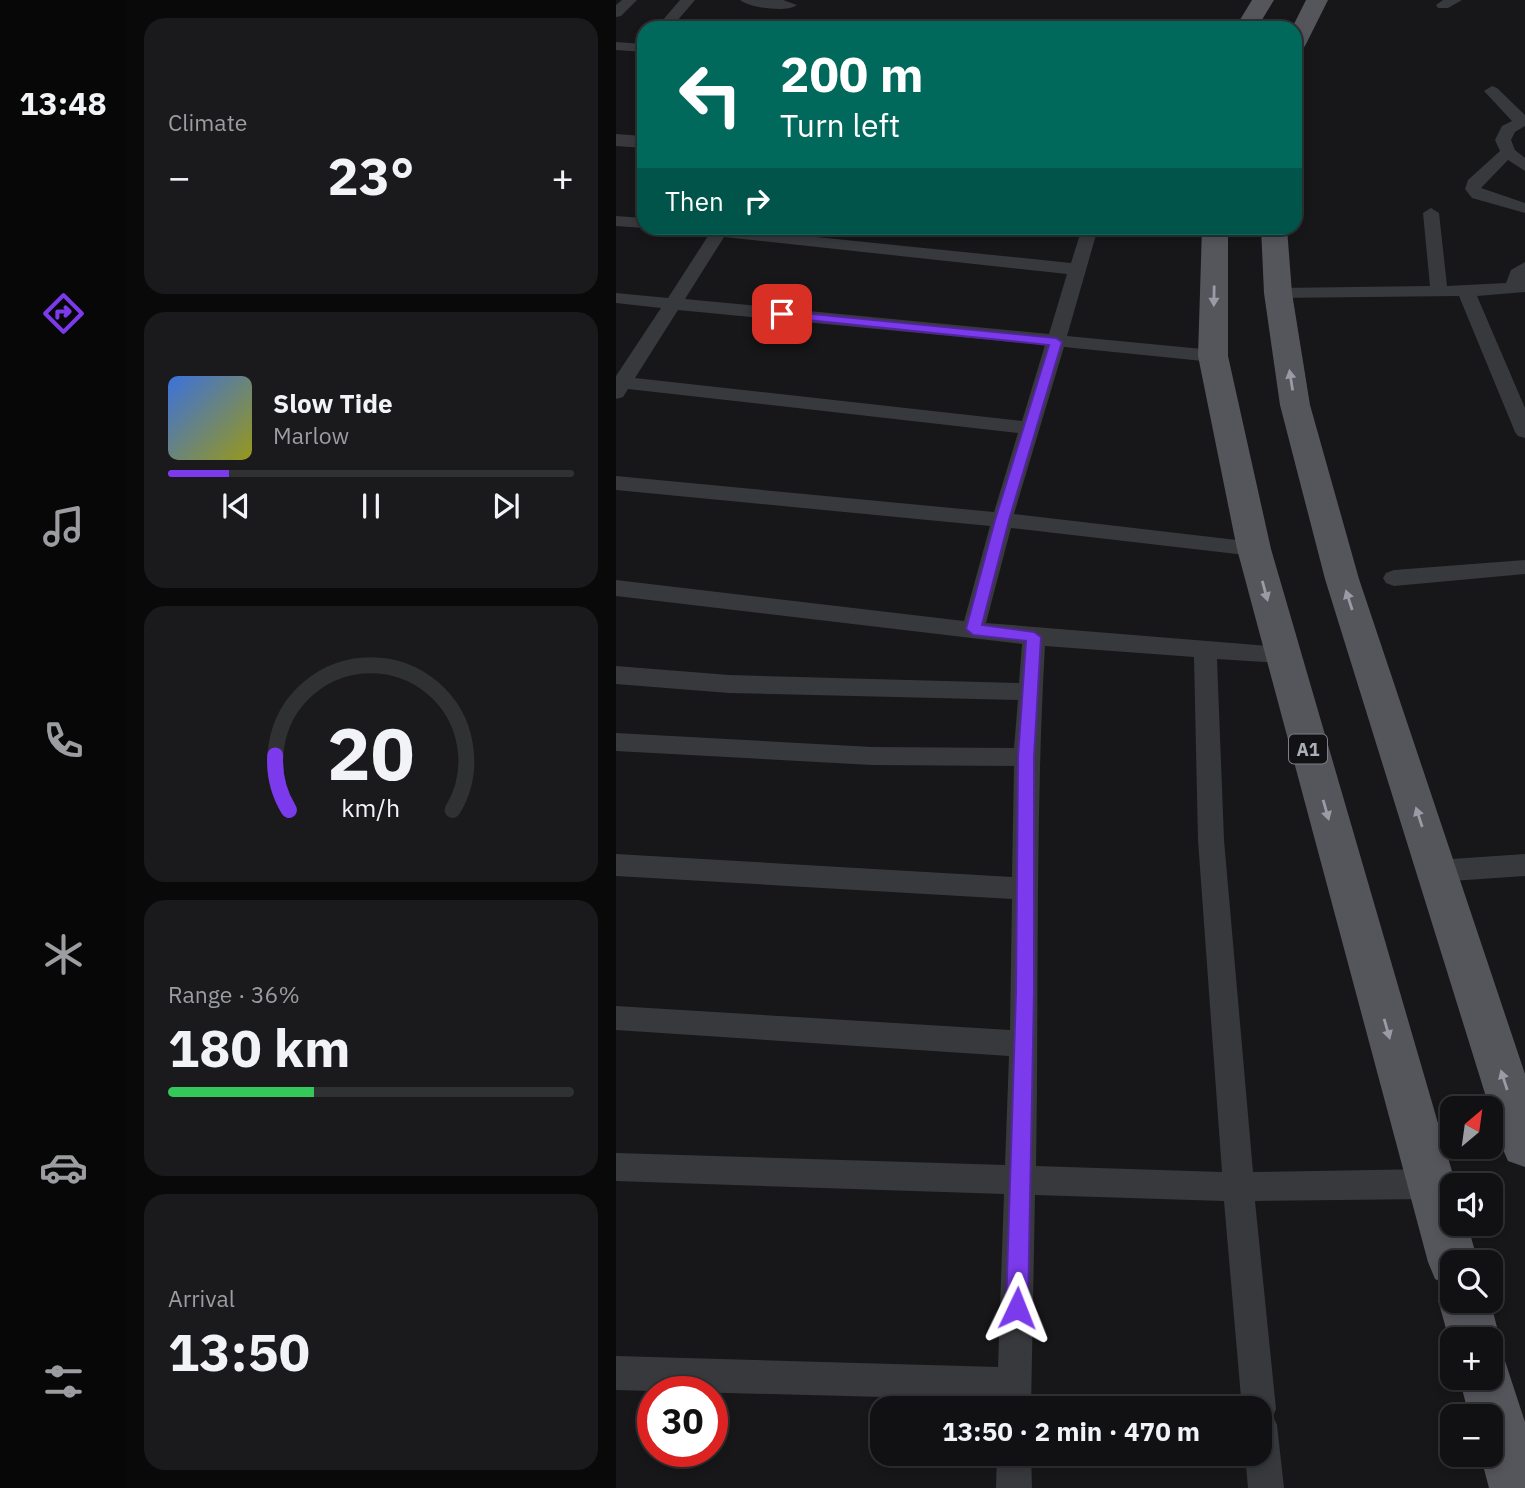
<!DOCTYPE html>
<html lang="en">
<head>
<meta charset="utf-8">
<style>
	body { margin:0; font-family:"IBM Plex Sans",sans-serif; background:#1a1a1c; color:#f1f3f6; height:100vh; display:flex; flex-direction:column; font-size:26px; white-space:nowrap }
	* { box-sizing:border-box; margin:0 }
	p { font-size:23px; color:#9c9da0 }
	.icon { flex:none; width:38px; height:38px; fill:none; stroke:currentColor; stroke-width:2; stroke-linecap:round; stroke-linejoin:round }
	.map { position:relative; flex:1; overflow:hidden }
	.details { display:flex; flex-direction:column; gap:18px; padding:18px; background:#09090a; width:490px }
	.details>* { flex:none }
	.hud { position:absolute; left:21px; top:21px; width:665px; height:214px; border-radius:21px; box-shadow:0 4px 10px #0003,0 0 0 2px #303133; background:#00695c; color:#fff; overflow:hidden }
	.needle { width:46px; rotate:29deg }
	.buttons { position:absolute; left:824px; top:1096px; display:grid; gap:14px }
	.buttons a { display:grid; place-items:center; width:63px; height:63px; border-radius:14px; background:#111113; box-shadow:0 4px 10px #0003,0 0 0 2px #303133; font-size:35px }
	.speed { position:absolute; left:21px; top:1376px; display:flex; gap:14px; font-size:35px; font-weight:700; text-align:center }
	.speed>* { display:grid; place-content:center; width:91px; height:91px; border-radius:50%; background:#111113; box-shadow:0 4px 10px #0003,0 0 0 2px #303133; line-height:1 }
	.speed .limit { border:10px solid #d22; background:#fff; color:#111 }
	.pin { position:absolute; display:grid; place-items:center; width:60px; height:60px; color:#fff; margin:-30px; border-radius:14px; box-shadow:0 4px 10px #0006 }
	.me { position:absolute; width:77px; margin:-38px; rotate:2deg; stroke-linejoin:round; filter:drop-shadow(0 0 5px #0008) }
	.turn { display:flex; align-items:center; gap:24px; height:147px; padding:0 28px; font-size:32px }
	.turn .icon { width:91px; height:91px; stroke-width:2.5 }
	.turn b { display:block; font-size:49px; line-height:60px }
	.then { display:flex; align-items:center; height:66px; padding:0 28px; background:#0003; gap:14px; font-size:26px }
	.big { font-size:52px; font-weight:700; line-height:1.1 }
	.details .card { flex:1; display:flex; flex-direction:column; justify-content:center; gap:10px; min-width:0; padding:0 24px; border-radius:21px; background:#1a1a1c }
	.details .dial { align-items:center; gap:0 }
	.dial svg { height:182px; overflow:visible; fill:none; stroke:#303133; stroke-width:7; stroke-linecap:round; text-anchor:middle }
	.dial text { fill:#f1f3f6; stroke:none }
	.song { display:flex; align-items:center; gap:21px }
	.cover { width:84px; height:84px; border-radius:10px; background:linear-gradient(135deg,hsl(220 70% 55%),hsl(60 70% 35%)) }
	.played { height:7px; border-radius:4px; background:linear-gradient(90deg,#7c3aed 15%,#303133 15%) }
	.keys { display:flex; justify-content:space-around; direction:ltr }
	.heat { display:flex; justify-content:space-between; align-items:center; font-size:38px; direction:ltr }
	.charge { height:10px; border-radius:5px; background:linear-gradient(90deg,#34c759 36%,#303133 0) }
	.trip { position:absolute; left:254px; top:1396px; width:402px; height:70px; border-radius:21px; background:#111113; box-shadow:0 4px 10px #0003,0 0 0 2px #303133; font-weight:700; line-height:70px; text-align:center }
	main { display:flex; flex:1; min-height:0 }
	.dock { display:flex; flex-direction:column; width:126px; justify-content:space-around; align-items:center; background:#070708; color:#9c9da0 }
	.dock .icon { width:49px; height:49px }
	.dock .selected { color:#7c3aed }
	.dock b { font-size:32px; color:#f1f3f6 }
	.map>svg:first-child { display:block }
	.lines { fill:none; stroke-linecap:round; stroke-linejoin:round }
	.minor { fill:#38393d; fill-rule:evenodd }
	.tertiary { fill:#38393d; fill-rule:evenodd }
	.primary { fill:#55555c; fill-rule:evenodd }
	.oneway { fill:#9a9ba5 }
	.route { fill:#7c3aed; stroke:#51269a; stroke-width:2 }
	.labels { text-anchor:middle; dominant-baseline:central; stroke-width:7; stroke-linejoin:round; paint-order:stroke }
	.shield { fill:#121214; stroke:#7d7e86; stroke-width:2 }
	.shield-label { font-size:18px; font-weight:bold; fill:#abadb7 }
</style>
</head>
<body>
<main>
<nav class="dock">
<b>13:48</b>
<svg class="icon selected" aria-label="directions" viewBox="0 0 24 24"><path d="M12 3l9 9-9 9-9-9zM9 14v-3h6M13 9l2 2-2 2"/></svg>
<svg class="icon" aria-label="music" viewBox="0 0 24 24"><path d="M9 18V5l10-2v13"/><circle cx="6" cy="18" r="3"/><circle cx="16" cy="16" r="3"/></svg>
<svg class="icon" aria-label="phone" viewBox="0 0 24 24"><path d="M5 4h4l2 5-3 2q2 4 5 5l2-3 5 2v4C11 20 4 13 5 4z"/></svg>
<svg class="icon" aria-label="climate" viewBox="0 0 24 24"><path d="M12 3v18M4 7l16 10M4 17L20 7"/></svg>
<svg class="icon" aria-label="car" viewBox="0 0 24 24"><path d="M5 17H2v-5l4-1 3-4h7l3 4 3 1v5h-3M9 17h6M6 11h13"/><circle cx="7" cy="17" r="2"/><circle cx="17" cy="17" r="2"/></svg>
<svg class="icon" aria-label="filters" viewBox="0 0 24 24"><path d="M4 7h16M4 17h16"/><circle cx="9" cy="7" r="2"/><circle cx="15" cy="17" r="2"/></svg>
</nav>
<section class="details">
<div class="card"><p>Climate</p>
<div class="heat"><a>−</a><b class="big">23°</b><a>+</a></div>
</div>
<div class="card">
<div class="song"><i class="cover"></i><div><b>Slow Tide</b><p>Marlow</p></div></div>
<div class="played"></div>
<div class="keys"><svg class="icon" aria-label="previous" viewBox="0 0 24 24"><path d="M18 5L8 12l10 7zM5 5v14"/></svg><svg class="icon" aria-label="pause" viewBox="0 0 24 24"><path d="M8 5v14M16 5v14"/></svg><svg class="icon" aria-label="next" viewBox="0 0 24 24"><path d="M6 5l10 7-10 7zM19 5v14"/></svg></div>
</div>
<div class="card dial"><svg viewBox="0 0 100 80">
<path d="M14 69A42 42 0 1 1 86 69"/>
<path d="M14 69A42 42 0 0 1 8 45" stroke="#7c3aed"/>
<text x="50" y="56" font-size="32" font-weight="700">20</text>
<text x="50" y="72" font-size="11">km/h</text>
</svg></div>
<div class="card"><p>Range · 36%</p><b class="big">180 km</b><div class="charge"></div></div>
<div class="card"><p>Arrival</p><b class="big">13:50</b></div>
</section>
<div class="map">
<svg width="909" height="1488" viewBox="0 0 909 1488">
	<rect width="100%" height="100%" fill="#171719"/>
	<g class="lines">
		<path class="minor" d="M6 0H21L5 16 0 17V5Z
			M64 0H79L55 28H40Z
			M124 0H167L181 5C171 13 134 8 124 0Z
			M827 0H846L832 8H822L820 5Z
			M0 42 28 44V52L0 50Z
			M876 86 881 88 909 115V126L899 132 895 140 899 150 909 158V171L892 160 865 188 909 203V213L856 198 849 189 852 180 884 151 879 140 886 126 896 121 868 91Z
			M815 208 823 213 831 286 890 283 895 270 909 262V292L861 296 909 408V438L902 436 899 432 843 296 662 298 653 293 662 288 814 286 807 213Z
			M0 216 28 218V228H30H28L0 226Z
			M60 228H113L455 263 466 228H482L451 336 597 350 606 356 597 362 448 347 398 514 638 542 646 544 649 549 646 554 638 556 395 528 370 623 666 647 674 649 678 655 674 661 666 663 601 659 608 840 637 1172 814 1169 825 1174 829 1184 825 1194 814 1199 639 1201 660 1409 657 1416 661 1425 668 1488H632L629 1454H644V1409H626L608 1201 419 1195 415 1409H381V1400L0 1390V1356L382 1367 388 1194 0 1181V1153L389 1165 393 1056 0 1030V1006L394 1030 396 899 0 876V854L396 877 398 766 256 765 0 751V733L256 747 398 748 402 700 113 693 0 684V666L113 675 403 683 406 644 0 596V580L348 621 374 526 0 490V476L378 512 402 433 12 389 7 397 0 399V376L45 308 0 303V293L52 298 92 236 62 232ZM108 237 451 274 433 334 69 299ZM62 310 429 345 406 421 19 378ZM429 646 578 657 582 840 606 1172 420 1166C423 992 419 820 429 646Z
			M909 560V574L778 586 770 583 767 578 770 573 778 570Z
			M909 854V876L821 882 812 879 808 871 812 863 821 860Z
			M381 1454H415L416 1488H380Z"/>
		<path class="tertiary" d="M0 134 28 136V148L0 146Z"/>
		<path class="primary" d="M636 0H658L641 28H619Z
			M690 0H712L690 44 687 49 679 51V28H676Z
			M586 228H612V356L655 549 840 1185H836V1223H851L862 1262H836V1300H874L884 1339 878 1354 888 1358 909 1422V1488H873L864 1454H875V1416H853L843 1377H875V1339H836V1350L822 1300 829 1284 819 1279 812 1262 621 549 582 356Z
			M645 228H671L676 293 694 405 743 579 909 1074V1167L892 1161 885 1145 709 579 664 405 648 293Z"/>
	</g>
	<defs><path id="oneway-solid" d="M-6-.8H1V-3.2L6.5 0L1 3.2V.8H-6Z" transform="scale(1.75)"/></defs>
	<g class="oneway">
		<use href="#oneway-solid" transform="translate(598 296) rotate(91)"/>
		<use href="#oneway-solid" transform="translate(675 380) rotate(-99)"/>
		<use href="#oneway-solid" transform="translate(649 591) rotate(75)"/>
		<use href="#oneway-solid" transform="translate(733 600) rotate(-108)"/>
		<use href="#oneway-solid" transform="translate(710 810) rotate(74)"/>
		<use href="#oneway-solid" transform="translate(803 817) rotate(-108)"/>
		<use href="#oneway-solid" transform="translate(771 1029) rotate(74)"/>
		<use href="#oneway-solid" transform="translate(888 1080) rotate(-108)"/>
	</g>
	<path class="route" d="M166 311 440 338 446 342 393 520 366 625 418 632 425 637 418 757V992L412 1308 408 1315 401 1319 393 1315 390 1308 400 992 402 757 410 641 357 635 350 629 379 520 433 345 162 317V312Z"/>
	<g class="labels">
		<rect class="shield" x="673" y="734.5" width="38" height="29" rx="5"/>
		<g class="shield-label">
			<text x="692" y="749">A1</text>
		</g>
	</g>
</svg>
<div class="buttons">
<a><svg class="needle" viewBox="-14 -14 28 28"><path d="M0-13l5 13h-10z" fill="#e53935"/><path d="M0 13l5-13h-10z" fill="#9c9da0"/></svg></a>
<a><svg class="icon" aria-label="sound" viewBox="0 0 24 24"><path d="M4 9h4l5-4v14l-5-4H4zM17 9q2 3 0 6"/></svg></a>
<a><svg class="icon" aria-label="search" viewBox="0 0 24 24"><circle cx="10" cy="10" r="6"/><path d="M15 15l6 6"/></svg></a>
<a>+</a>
<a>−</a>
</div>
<div class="speed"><div class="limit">30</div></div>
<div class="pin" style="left:166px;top:314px;background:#d93025"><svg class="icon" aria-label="arrive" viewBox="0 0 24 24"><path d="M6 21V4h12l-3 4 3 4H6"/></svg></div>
<svg class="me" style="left:401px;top:1308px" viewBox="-20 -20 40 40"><path d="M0-17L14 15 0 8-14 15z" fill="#7c3aed" stroke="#fff" stroke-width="4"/></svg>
<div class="trip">13:50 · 2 min · 470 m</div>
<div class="hud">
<div class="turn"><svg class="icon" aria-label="left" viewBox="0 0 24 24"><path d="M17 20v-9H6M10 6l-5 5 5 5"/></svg><div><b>200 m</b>Turn left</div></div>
<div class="then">Then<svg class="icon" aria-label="right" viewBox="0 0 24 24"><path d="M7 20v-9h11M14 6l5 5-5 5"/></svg></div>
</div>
</div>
</main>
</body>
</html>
